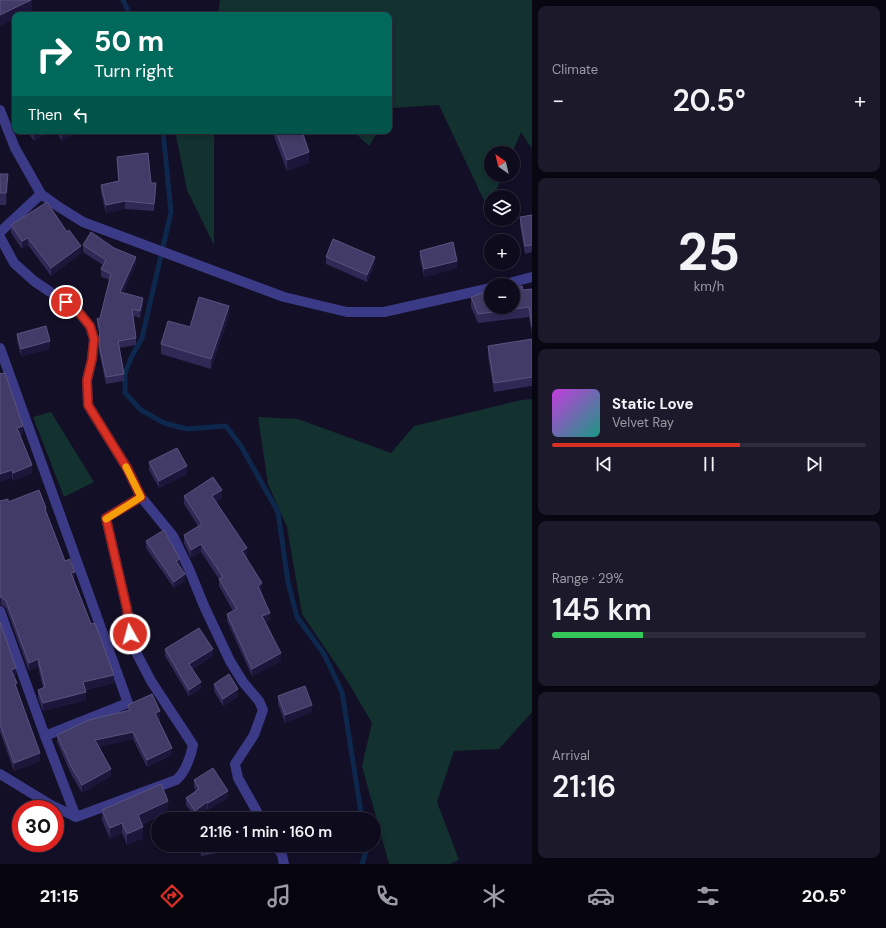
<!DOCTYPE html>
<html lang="en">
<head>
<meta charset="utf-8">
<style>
	body { margin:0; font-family:"DM Sans",sans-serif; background:#1c192a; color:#f1f3f6; height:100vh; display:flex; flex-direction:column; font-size:15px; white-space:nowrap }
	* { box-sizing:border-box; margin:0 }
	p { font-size:13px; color:#9b9ba4 }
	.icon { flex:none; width:22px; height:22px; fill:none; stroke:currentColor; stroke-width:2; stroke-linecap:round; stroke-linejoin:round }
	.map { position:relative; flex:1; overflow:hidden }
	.drawer { display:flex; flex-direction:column; gap:6px; padding:6px; background:#080610; width:354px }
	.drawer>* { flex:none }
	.banner { position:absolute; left:12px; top:12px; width:380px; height:122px; border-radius:8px; box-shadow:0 2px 6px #0003,0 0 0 1px #2e2b3b; background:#00695c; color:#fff; overflow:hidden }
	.needle { width:26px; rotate:326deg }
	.tools { position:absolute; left:484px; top:146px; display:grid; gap:8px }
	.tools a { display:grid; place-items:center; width:36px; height:36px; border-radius:50%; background:#0e0b1d; box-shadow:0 2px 6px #0003,0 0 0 1px #2e2b3b; font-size:20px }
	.speed { position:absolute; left:12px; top:800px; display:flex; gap:8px; font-size:20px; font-weight:700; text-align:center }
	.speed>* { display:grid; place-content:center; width:52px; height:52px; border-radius:50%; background:#0e0b1d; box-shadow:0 2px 6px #0003,0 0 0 1px #2e2b3b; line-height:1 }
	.speed .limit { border:6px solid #d22; background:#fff; color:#111 }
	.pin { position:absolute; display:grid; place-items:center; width:34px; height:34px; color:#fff; margin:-17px; border:2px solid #fff; border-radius:50%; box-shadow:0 1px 4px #0007 }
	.me { position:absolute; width:44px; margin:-22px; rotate:353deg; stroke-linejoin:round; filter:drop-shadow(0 0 3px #0008) }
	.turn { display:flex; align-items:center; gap:14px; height:84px; padding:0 16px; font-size:18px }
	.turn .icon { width:52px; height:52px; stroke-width:2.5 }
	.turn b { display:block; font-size:28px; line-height:34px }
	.then { display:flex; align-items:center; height:38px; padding:0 16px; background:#0003; gap:8px; font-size:15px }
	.big { font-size:30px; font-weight:600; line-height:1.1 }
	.drawer .tile { flex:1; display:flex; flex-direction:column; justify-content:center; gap:6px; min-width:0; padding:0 14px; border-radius:8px; background:#1c192a }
	.drawer .dial { align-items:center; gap:0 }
	.dial b { font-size:52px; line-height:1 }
	.song { display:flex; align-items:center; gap:12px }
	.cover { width:48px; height:48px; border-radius:6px; background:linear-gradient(135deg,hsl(290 70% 55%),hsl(170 70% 35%)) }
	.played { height:4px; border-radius:2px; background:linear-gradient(90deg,#d93025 60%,#2e2b3b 60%) }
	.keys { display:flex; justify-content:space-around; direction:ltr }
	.heat { display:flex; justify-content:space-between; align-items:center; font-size:22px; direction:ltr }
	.charge { height:6px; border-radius:3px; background:linear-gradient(90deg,#34c759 29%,#2e2b3b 0) }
	.trip { position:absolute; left:151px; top:812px; width:230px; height:40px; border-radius:20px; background:#0e0b1d; box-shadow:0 2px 6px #0003,0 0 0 1px #2e2b3b; font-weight:600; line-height:40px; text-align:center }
	.menu { display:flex; height:64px; justify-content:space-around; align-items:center; background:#06040c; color:#9b9ba4 }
	.menu .icon { width:28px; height:28px }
	.menu .current { color:#d93025 }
	.menu b { font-size:18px; color:#f1f3f6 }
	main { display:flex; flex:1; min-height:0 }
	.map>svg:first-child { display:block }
	.green { fill:#12312f }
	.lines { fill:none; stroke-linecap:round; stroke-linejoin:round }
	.stream { stroke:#0e274c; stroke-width:5 }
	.minor { stroke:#3b3a86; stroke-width:10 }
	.wall { fill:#302855 }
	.shaded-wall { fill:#1d163b }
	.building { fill:#423b67; stroke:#5a537f }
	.route-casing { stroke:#8d1f18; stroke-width:10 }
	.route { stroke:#d93025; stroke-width:7 }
	.slow { stroke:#f59e0b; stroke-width:7 }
</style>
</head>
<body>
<main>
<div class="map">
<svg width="532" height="864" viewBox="0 0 532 864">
	<rect width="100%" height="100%" fill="#130f27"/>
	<path class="green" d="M220 0H532V149L521 132 512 153H491V175H503L493 197H491V203L488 209 439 105 392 108 389 112V15H218Z
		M175 131H214V245L187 190Z
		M353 131H378L369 146Z
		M532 399V712L499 749 454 751 437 802 459 860 450 864H389L362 766 372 723 348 682 302 614 287 527 268 484 258 417 298 419 391 453 414 426 521 400Z
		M51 412 94 482 64 497 33 417Z"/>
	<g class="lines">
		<path class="stream" d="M123 0 130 15
			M163 131 171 212 142 338 131 358 125 373V393L141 410 164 423 187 429 226 426 241 446 278 512 288 582 297 617 324 654 342 692 362 819
			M362 864 367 848V845"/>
		<path class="minor" d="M0 110 15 148 41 194 59 207 83 222 284 297 347 312H384L491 288
			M0 232 41 194
			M0 237 14 263 34 281 77 310 90 326 94 339 92 359 87 380 88 405 127 468 141 497 106 518 127 609 130 634 137 654 151 681 193 745C191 756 185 773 176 780L76 817 51 805 0 774
			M502 285 532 277
			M0 348 128 703 45 736
			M141 497 173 536 189 569 204 606 230 661 243 682 259 701 263 710 254 735 235 764 238 778 261 819
			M0 611 45 736 76 817
			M276 845 282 855 284 864"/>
	</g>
	<path class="wall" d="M27 131H49L34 141Z
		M56 131H78L62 141Z
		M272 131H309V134L304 136 309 163 287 171Z
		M117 157 151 183 156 191 154 211 125 209 106 213 101 193V185L118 181 117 164Z
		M0 174 8 186 6 205H0Z
		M532 215V252L525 254 520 225V217Z
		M11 225 81 253 51 276 28 245 22 249 11 233Z
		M83 245 136 264 123 293 143 305 140 318 133 316 136 338V345L119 348 124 374V381L106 384 99 351 100 336 97 326V319L100 318 110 280 101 277V269L103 265 83 252Z
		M420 251 457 268 424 277 420 258Z
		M326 257 375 264 367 282 326 264Z
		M532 289V336L529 317 478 323 471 307V297Z
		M229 316 211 369 161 354V344L190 327Z
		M17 334 50 349 21 356 17 341Z
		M532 339V386L494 392 488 356V346Z
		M0 373 23 434 20 435 32 473 13 481 12 478Z
		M149 462 187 474 159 488 149 470Z
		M184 496 222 498 216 502 247 556H246L262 591H261L270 620 265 623 281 661 252 676 227 621V614L233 611 219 586V579L201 552 191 558 184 543V535L198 526 184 504Z
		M8 502 46 514 65 561 75 580H74L114 683 85 690 86 700 43 711 38 698V690L43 688 38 667 29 671 6 608 1 605H0Z
		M146 541 180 565H179L185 581 174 588 146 548Z
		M0 622 16 676 14 677 17 689 40 761 14 771 0 732Z
		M165 649 213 656 192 669 201 689 189 696 165 656Z
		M214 684 238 697 223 706 214 691Z
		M278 696 312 712 285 723 278 704Z
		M128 705 160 719 158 720 172 755 147 767 133 739 98 747 111 776 82 793 71 774 57 742V735L128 711Z
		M194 780 228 798 208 810 207 809 195 817 186 805V798L196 791 194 787Z
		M102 810 168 812 142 824 143 838 127 845 122 833 110 839 102 820Z
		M199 845H219V853L201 856Z"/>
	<path class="shaded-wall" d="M31 0H32V11L23 15H15V19L0 26V15Z
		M34 131H49L34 141Z
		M62 131H78L62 141Z
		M301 131H309V134L301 138Z
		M309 152V163L287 171V160Z
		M8 174V186L6 205V193Z
		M156 183V191L154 211V204Z
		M125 201V209L106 213V205Z
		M28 238V245L22 249V241Z
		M81 246V253L51 276V268Z
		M136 257V264L120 300V292Z
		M375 257V264L367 282V275Z
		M457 261V268L424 277V269Z
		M143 298V305L140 318V311Z
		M229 306V316L211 369V359Z
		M50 341V349L21 356V349Z
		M23 426V434L17 436V428Z
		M32 465V473L13 481V473Z
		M187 466V474L159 488V481Z
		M12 470V478L0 482V474Z
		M222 490V498L212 504V496Z
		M201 544V552L191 558V550Z
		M247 548V556L242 558V551Z
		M180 559V565L176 567V561Z
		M75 572V580L71 581V573Z
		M185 574V581L174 588V582Z
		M262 583V591L258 593V586Z
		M0 597H1V605H0Z
		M270 613V620L262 624V616Z
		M213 649V656L189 670V664Z
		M281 653V661L252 676V669Z
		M38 659V667L29 671V663Z
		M16 668V676L11 678V670Z
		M114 675V683L83 690V682Z
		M201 682V689L189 696V690Z
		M238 689V697L223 706V699Z
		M86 692V700L43 711V703Z
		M312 705V712L285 723V715Z
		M160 711V719L155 721V713Z
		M133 732V739L95 748V740Z
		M172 748V755L147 767V760Z
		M40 753V761L14 771V763Z
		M111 769V776L82 793V785Z
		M228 791V798L208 810V803Z
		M168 801V812L138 825V815Z
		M207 802V809L195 817V811Z
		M122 823V833L110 839V828Z
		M143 827V838L127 845V834Z"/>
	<path class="building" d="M0 0H31L0 15Z
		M276 131H302L309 152 287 160Z
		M148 153 151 183H156L154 204 125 201 106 205 101 185 119 181 117 157Z
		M0 174H8L6 193H0Z
		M47 202 67 232 69 230 81 246 51 268 28 238 22 241 11 225Z
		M532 215V245L525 246 520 217Z
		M91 232 114 248 136 257 120 292 143 298 140 311 132 309 136 338 118 341 124 374 106 377 99 344 100 330 97 319 100 318 111 274 101 269 106 260 83 245Z
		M333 239 375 257 367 275 326 257Z
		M453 242 457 261 424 269 420 251Z
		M522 286 523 290 532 289V327L529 307 478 314 471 297 491 290V307H513V287Z
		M199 297 229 306 211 359 161 344 168 321 190 327Z
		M46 326 50 341 21 349 17 334Z
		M532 339V377L494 383 488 346Z
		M0 373V374L5 373 23 426 17 428 32 465 13 473 12 470 0 474Z
		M177 448 187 466 159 481 149 462Z
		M213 477 222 490 212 496 247 548 242 551 262 583 258 586 270 613 262 616 281 653 252 669 227 614 237 609 219 579 223 577 201 544 191 550 184 535 202 524 184 496Z
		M39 490 46 508 45 509 65 561 70 559 75 572 71 573 91 624 95 623 114 675 83 682 86 692 43 703 38 690 45 687 38 659 29 663 6 601 1 597H0V501L8 499V502Z
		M164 530 180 559 176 561 185 574 174 582 146 541Z
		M0 622 16 668 11 670 17 683 15 684 40 753 14 763 0 724Z
		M199 628 213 649 189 664 201 682 189 690 165 649Z
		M229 674 238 689 223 699 214 684Z
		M305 686 312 705 285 715 278 696Z
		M152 694 160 711 155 713 172 748 147 760 133 732 95 740 111 769 82 785 71 766 57 735 89 720 130 710 128 705Z
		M213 768 228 791 208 803 207 802 195 811 186 798 199 789 194 780Z
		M161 784 168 801 138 815 143 827 127 834 122 823 110 828 102 810Z
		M200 845H219V849L201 852Z"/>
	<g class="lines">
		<g class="route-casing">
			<path id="route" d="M66 302 77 310 90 326 94 339 92 359 87 380 88 405 127 468 141 497 106 518 127 609 130 634"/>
		</g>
		<use href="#route" class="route"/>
		<path class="slow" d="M106 519 141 497 126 467"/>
	</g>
</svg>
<div class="tools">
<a><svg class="needle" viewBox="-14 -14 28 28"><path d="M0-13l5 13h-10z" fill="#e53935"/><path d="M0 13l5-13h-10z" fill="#9b9ba4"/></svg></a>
<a><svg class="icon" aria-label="layers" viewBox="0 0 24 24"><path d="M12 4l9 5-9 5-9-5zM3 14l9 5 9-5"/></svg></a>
<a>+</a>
<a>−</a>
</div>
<div class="speed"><div class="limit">30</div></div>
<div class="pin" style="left:66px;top:302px;background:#d93025"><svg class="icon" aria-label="arrive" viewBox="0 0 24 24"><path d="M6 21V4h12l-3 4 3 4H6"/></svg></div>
<svg class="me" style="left:130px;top:634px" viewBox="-20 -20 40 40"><circle r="17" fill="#d93025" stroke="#fff" stroke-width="3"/><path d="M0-11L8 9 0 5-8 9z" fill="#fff"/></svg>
<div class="trip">21:16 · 1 min · 160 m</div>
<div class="banner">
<div class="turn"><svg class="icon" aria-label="right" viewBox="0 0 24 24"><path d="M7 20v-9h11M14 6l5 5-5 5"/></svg><div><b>50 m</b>Turn right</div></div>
<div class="then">Then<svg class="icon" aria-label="left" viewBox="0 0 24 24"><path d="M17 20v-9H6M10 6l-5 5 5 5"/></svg></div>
</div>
</div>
<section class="drawer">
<div class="tile"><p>Climate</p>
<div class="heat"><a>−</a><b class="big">20.5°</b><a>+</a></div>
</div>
<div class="tile dial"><b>25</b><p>km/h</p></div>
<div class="tile">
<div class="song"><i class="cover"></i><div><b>Static Love</b><p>Velvet Ray</p></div></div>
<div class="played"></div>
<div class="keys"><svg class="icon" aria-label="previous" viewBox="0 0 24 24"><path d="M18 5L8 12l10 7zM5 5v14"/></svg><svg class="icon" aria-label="pause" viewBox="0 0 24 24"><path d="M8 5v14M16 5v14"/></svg><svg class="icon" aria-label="next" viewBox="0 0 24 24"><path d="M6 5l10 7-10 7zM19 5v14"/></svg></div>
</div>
<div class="tile"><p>Range · 29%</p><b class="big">145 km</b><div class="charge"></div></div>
<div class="tile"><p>Arrival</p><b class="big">21:16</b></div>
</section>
</main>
<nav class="menu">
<b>21:15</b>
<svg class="icon current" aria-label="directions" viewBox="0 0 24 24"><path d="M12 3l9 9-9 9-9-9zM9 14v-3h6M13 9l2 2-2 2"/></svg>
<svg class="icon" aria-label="music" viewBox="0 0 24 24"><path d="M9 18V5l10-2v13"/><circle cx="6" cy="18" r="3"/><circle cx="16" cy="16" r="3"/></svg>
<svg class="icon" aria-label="phone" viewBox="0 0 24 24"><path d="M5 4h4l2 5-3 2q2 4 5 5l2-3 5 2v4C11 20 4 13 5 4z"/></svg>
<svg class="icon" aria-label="climate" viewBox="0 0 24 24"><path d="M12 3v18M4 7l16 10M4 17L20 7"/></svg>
<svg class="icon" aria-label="car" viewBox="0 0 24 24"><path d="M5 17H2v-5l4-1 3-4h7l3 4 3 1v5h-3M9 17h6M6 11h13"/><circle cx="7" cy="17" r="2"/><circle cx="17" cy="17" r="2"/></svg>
<svg class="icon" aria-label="filters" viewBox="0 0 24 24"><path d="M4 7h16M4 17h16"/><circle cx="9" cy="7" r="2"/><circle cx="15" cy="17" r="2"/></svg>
<b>20.5°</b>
</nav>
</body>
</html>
